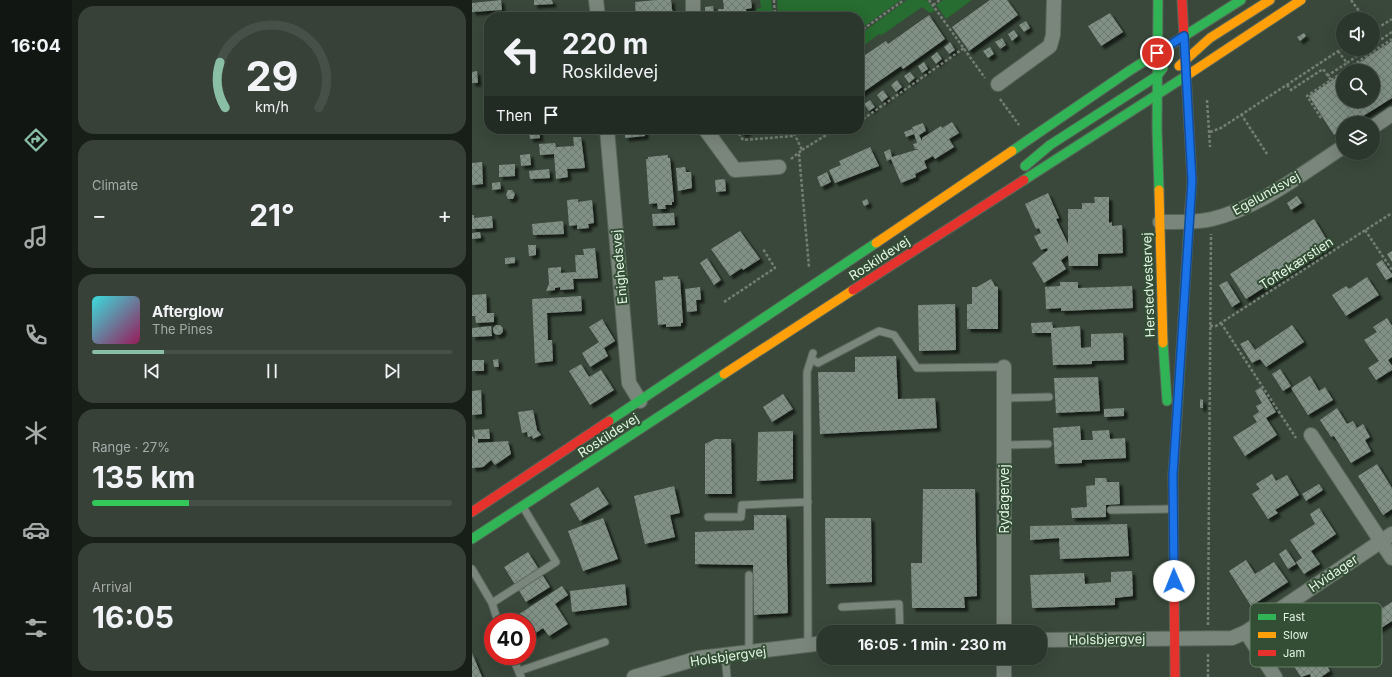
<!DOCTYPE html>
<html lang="en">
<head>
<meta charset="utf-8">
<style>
	body { margin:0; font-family:Inter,sans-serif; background:#374138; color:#f1f3f6; height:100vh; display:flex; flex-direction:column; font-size:15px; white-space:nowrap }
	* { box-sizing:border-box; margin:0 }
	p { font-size:13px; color:#a6aba9 }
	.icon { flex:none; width:22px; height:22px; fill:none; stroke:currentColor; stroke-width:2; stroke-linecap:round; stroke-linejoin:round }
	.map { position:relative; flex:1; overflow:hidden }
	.side { display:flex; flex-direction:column; gap:6px; padding:6px; background:#181e18; width:400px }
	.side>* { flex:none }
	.guide { position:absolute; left:12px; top:12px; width:380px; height:122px; border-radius:16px; box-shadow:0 4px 16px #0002,0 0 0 1px #475048; background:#2b362c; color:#f1f3f6; overflow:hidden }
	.buttons { position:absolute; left:864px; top:12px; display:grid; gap:8px }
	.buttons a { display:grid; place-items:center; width:44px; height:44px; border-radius:50%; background:#2b362c; box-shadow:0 4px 16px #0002,0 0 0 1px #475048; font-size:20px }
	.speed { position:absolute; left:12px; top:613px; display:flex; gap:8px; font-size:20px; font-weight:700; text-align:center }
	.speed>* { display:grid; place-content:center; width:52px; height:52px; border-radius:50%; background:#2b362c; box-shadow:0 4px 16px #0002,0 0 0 1px #475048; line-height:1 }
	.speed .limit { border:6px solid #d22; background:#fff; color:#111 }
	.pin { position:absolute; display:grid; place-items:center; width:34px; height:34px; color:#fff; margin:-17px; border:2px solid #fff; border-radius:50%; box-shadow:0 1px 4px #0007 }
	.me { position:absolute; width:44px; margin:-22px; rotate:359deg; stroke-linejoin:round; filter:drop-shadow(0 0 3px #0008) }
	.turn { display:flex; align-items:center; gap:14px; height:84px; padding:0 12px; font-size:18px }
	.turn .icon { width:52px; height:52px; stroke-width:2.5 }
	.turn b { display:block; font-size:28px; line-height:34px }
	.then { display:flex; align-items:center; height:38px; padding:0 12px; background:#0003; gap:8px; font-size:15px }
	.big { font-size:30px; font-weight:700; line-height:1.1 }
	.side .tile { flex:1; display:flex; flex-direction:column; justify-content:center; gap:6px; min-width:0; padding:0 14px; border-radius:16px; background:#374138 }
	.side .dial { align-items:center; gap:0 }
	.dial svg { height:104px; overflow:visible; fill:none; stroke:#475048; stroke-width:7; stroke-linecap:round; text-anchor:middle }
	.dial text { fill:#f1f3f6; stroke:none }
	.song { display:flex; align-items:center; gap:12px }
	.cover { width:48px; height:48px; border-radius:6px; background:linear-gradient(135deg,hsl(180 70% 55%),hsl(330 70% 35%)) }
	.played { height:4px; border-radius:2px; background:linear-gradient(90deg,#8abfa5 20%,#475048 20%) }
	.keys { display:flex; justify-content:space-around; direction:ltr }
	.heat { display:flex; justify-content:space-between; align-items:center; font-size:22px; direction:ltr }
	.charge { height:6px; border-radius:3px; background:linear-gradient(90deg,#34c759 27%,#475048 0) }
	.trip { position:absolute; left:345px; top:625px; width:230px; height:40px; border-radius:16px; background:#2b362c; box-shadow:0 4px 16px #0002,0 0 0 1px #475048; font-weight:700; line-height:40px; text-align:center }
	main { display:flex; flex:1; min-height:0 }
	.tabs { display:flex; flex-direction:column; width:72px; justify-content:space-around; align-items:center; background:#111612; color:#a6aba9 }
	.tabs .icon { width:28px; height:28px }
	.tabs .active { color:#8abfa5 }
	.tabs b { font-size:18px; color:#f1f3f6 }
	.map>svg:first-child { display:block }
	.green { fill:#276c30 }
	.building { fill:url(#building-cross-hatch); filter:url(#shadow) }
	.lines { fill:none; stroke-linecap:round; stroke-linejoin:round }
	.lane-casing { stroke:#586659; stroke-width:9 }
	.street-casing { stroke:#586659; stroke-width:16 }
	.fast-casing { stroke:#586659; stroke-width:11 }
	.slow-casing { stroke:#586659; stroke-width:11 }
	.jam-casing { stroke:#586659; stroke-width:11 }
	.path { stroke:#747e74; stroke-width:2.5; stroke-dasharray:3 2; stroke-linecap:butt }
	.lane { stroke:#7a857b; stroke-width:7 }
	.street { stroke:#7a857b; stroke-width:14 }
	.fast { stroke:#30b455; stroke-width:9 }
	.slow { stroke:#ff9f0a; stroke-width:9 }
	.jam { stroke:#e5322d; stroke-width:9 }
	.route-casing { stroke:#114b97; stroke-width:10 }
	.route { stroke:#1a73e8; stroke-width:7 }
	.labels { text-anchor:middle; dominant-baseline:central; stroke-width:4; stroke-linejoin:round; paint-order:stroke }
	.street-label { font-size:13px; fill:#e5f5e5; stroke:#334e35 }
	.key { fill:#334e35; stroke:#68806a; stroke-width:1 }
	.key-label { font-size:11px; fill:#e5f5e5 }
</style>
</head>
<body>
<main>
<nav class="tabs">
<b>16:04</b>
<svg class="icon active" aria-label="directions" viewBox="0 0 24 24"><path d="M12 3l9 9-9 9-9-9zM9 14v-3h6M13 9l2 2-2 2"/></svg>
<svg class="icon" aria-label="music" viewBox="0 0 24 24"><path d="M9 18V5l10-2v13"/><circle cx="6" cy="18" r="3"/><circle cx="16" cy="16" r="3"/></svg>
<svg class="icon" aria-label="phone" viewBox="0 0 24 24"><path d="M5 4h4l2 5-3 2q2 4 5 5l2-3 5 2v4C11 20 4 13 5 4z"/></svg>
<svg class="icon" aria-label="climate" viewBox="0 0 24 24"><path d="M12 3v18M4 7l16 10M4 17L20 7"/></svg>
<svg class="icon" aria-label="car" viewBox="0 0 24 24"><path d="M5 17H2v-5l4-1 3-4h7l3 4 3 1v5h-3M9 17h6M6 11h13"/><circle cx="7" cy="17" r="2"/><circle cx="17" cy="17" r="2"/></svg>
<svg class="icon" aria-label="filters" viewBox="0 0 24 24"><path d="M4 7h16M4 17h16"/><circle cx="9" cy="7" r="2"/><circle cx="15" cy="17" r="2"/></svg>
</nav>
<section class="side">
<div class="tile dial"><svg viewBox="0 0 100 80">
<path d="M14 69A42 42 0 1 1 86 69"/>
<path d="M14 69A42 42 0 0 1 10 34" stroke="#8abfa5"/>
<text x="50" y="56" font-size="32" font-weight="700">29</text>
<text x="50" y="72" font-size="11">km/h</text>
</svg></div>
<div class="tile"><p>Climate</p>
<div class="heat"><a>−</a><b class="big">21°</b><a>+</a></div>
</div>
<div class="tile">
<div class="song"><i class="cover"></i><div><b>Afterglow</b><p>The Pines</p></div></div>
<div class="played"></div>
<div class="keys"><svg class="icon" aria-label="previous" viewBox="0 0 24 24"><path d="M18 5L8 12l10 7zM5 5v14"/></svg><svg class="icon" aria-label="pause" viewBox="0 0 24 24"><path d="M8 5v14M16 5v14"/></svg><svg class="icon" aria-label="next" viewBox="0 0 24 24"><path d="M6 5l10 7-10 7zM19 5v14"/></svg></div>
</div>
<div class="tile"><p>Range · 27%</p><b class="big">135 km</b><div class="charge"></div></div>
<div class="tile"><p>Arrival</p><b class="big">16:05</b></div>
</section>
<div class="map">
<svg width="920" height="677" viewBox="0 0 920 677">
	<defs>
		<pattern id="building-cross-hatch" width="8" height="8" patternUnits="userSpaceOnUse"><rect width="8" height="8" fill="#819186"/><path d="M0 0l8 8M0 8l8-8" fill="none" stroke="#6c786f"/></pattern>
		<filter id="shadow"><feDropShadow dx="3.5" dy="3.5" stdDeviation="1" flood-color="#0009"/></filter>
	</defs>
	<rect width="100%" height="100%" fill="#39483a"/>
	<path class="green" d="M288 0H299L301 17H285L284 9 289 8Z
		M305 0H429L387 30V17H306Z
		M435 0H455L463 11 458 13 450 7 410 35 407 34 387 49V35Z
		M471 0H500L474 19 464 5Z"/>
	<path class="building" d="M29 0 30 10 0 12V3Z
		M62 0H80L81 4 62 5Z
		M184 0H199L201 17H164L163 2Z
		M251 0H279L280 8 274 9 275 17H247L246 9H252Z
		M518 0H535L546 15 497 51 480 27Z
		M241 6 242 14 233 15V7Z
		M638 13 651 32 629 46 616 26Z
		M457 15 473 39 431 69 429 66 387 95V59L414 41 416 44Z
		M554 21 558 28 552 32 547 25Z
		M542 30 546 36 540 41 536 34Z
		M832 33 834 36 828 41 825 37Z
		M530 38 534 45 528 49 523 42Z
		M920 41V98L888 118 890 123H871V130L862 135 837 96 871 73V101H901V71H874Z
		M478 42 483 50 477 54 472 47Z
		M518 47 522 54 516 58 511 51Z
		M465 52 470 59 464 64 459 57Z
		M452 62 456 69 450 73 446 66Z
		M5 71 6 83H0V72Z
		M438 72 443 78 437 83 432 76Z
		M425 80 430 87 424 92 419 85Z
		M411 90 416 97 410 102 405 95Z
		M398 100 403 107 397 111 392 104Z
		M480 122 487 133 477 139 482 147 463 159 461 156 452 161 455 168 443 174 444 177 429 183 419 159 415 161 412 152 418 149 420 157 447 149H443L441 144 445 143 440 127 451 123 454 131 447 135 450 141V138L469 126 470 128Z
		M153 129H173V136L153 138Z
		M267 129H276L277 130 271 135Z
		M440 129 442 134 434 137 432 132Z
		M67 130 68 138 58 139 57 131Z
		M101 137H109L113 168 95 169 96 177 84 179 82 154 68 155 67 144 83 143 84 147 102 146Z
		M398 147 407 166 363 183 357 170 369 165 367 161Z
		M58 154 59 165 49 166 48 155Z
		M196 155V158H198L202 202H200V205H193L194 209H186L185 203 177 204 174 159H176V157Z
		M10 162 11 184 0 185V163Z
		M43 164V176L27 177V165Z
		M213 167 214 172H219L220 188 206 191 204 168Z
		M77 169 78 178 58 179 57 171Z
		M355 172 359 182 349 187 345 177Z
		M253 179 254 191 244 192 243 180Z
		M28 182 29 189 20 190V183Z
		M36 190H40L43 194 41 199H36L34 195Z
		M576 193 587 218 584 219 596 244V209H610V203H623L622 197H637V223L640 222V226L650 225 651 253 626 254V266H597L596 255 589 260 594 269 572 283 560 263 576 250 575 248 569 250 562 236 569 233 567 228 564 229 553 204Z
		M825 196 830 203 819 210 815 203Z
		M106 199V202L120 200 122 223 116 224 117 228 105 229V225L97 226 95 200Z
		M395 199 397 204 392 206 390 201Z
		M202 213 203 225 181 226 180 214Z
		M0 215H2V218L20 216 21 228 0 229Z
		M842 219 858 245 774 299 758 274Z
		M91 221 92 234 61 235 60 224Z
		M268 231 288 259 271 270 270 268 258 276 239 249Z
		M8 232 9 238 0 239V233Z
		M56 245H64V255L57 256Z
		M123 248 126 278 101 279 102 289 88 290V287L83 288V290L74 291 77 284 76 268 89 267V273L104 272 103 255H112L111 249Z
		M920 251V262L915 254Z
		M43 257V263L33 264V258Z
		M235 258 249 280 242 285 228 263Z
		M910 260 920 274V277L914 280 904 264Z
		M206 276V279H208L211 323H209V326L194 327V324L186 325 183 281 191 280V277Z
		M895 277 907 295 874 316 860 295 874 286 877 289Z
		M519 279 523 286 526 287V329H495V304H500V287H505Z
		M755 281 768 302 760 307 747 285Z
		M588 282H606V288L660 286 661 308 589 311V308L574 309 573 287 588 286Z
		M228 287 229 300H224L225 311 215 312 213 289Z
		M14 294 15 313H22V322L4 323 3 316H0V295Z
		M109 296 110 311 75 313 76 340H80L81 361 63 363 60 299Z
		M483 304 484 350 447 351 446 305Z
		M915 318 920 326V357L916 360 920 366V370L904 380 896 368 907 361 892 340 905 332 901 327Z
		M130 319 143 341 132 348 136 356 118 367 110 353 127 342 117 327Z
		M580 322 581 328 608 326 609 348 619 347V334L651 333 652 360 620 361V364L581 365 579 333H560L559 323Z
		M820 325 832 342 794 367 788 359 780 363 768 344 776 340 783 350Z
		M21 330a5 5 0 1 1 10 0a5 5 0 1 1-10 0Z
		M19 326 20 336 0 337V328Z
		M424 356 426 399 463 398 465 428 348 434 346 372H383V357Z
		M26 359 27 367H22L21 360Z
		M0 360H12V371H0Z
		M109 364 117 377 129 370 142 390 118 405 97 371Z
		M808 369 819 386 811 391 800 374Z
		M838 376 847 391 853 387 861 400 836 415 819 388Z
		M626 377 628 411 584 413 582 378Z
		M789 387 804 412 794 418 805 435 773 456 761 437 785 422 781 416 787 412 784 406 790 403 783 391Z
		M9 390 10 414 0 415V391Z
		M311 394 321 409 300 422 291 407Z
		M728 399 731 400V408H728Z
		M652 408V416L632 417V409Z
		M865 408 875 424 881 421 885 428 891 424 898 437 893 440 899 451 879 463 862 436 859 437 848 420Z
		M61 410 65 430 69 435 61 439 60 436 56 437 55 432 50 433 46 412Z
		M608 426 609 440H621L620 431 637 430 638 439 653 438 654 458 610 460V463L583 464 581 428Z
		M17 429 18 439H6V443L36 441 39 454 23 465 19 460 11 467 0 468V436L3 439 2 430Z
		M321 431V479L285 481 286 432Z
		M243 439H259L260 494H233V444Z
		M905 464 920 488V509L911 515 886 476Z
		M800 474 804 481 815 475 827 495 803 510 806 513 796 519 780 494 788 489 784 484Z
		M623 478H634L635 482H647L648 504 634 505V517L600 518 599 508 615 507 614 486 623 485Z
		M847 484 851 490 834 501 830 494Z
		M202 486 208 513 198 515 203 537 173 544 162 496Z
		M126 487 137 504 108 521 98 504Z
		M451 489H503L505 596 492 597 493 608H440L439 563H450Z
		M847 508 864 534 839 551 848 564 832 574 824 562 830 558 818 540 843 524 838 514Z
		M282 515H314L316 613 282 615 281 565 223 564V532L282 530Z
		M131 518 146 559 111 571 96 531Z
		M353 518H399L400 582 354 584Z
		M655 524 657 556 588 559 587 538 558 540V526Z
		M814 549 824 564 816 569 807 554Z
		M56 552 78 587 54 602 32 567Z
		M774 560 783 574 802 562 816 582 779 606 757 571Z
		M660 571 661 596 643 598V605L560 608 558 575 612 573 613 584 639 582V572Z
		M153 584 155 605 100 612 98 591Z
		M90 586 96 595 83 604 96 624 77 636 71 628 55 639V622H39L38 620Z
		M920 602V621L884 644 864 614 880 604 888 617 905 607 907 610Z
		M835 634 845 649 838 654 847 667 853 663 858 671 849 677H839L838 674 829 677 810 648Z
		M0 653 10 677H0Z"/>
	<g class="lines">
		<g class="lane-casing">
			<path id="lane" d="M339 359 346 363 407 331 422 335 445 368 532 367
				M532 398 577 397
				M532 445 576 444
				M639 510 700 509
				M236 517H269L270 505 336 502
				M0 569 20 603 84 562 51 507
				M277 575V652
				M20 603 26 622
				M370 607 427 604 428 632
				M336 645 335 372 341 353
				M253 655 255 677
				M40 656 49 677
				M47 671 133 642"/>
		</g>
		<g class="street-casing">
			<path id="street" d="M124 0 126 17
				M221 0V17
				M526 84 578 46 581 35 582 0
				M901 127 920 114
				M135 129 157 383 168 401
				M233 129 263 170 307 167
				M688 222C705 222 723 223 740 219 786 208 831 173 871 147
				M839 435 920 558
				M532 632V367
				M774 632 803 677
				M568 640 760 638 774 632 920 534
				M532 658V677
				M162 677 227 658 352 643"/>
		</g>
		<g class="fast-casing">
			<path id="fast" d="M686 0 685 129 687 190
				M540 151 657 71 769 0
				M553 166 578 145 685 76 691 68
				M552 180 714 76
				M691 343 695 401
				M137 421 404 243
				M704 432 718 208
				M0 539 252 374"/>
		</g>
		<g class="slow-casing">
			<path id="slow" d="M707 66 738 38 798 0
				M714 76 829 0
				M687 190 691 343
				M404 243 540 151
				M252 374 381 290"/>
		</g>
		<g class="jam-casing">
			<path id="jam" d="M710 0 720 181 718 208
				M381 290 552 180
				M0 512 137 421
				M703 677 701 475 704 432"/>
		</g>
		<path class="path" d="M302 0 303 17
			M457 0 513 78
			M879 0 893 19
			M461 5 468 0
			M870 29 871 31
			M901 31 920 19
			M387 32 432 0
			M901 45 920 32
			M866 51 875 63 895 49
			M872 71 920 39
			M855 76 875 63
			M815 85 819 90 851 69 859 80
			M528 99 547 125
			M735 100 738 147
			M769 114 795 154
			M849 118 835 96 871 72
			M387 122 492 48
			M264 129 271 140 322 136
			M738 132 749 128 871 48
			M330 150 364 129
			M327 154 337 267
			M319 159 330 150 320 129
			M893 230 920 270
			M252 302 303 268 291 249
			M749 323 824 438
			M738 326H744L920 213
			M736 625 739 234
			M736 654V677"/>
		<use href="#lane" class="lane"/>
		<use href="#street" class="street"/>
		<use href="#fast" class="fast"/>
		<use href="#slow" class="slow"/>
		<use href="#jam" class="jam"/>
	</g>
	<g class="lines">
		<g class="route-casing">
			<path id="route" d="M685 53 712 36 720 181 701 475 702 581"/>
		</g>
		<use href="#route" class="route"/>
	</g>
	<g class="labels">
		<g class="street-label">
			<text transform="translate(794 193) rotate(-29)">Egelundsvej</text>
			<text transform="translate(407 258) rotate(-33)">Roskildevej</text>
			<text transform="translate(824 263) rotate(-33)">Toftekærstien</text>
			<text transform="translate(147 267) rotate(-95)">Enighedsvej</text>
			<text transform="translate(676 285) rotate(-92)">Herstedvestervej</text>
			<text transform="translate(136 435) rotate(-33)">Roskildevej</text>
			<text transform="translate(532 499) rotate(-90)">Rydagervej</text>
			<text transform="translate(861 573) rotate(-34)">Hvidager</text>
			<text transform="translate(635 639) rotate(-1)">Holsbjergvej</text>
			<text transform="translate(256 656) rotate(-8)">Holsbjergvej</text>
		</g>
	</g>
	<rect x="778" y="603" width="132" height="64" rx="6" class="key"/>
	<rect x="786" y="614" width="18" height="6" fill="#30b455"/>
	<rect x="786" y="632" width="18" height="6" fill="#ff9f0a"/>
	<rect x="786" y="650" width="18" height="6" fill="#e5322d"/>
	<g class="key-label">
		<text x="811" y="621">Fast</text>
		<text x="811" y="639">Slow</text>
		<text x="811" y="657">Jam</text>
	</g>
</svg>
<div class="buttons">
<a><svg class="icon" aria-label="sound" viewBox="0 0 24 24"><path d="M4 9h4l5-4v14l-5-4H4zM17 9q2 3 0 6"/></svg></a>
<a><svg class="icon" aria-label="search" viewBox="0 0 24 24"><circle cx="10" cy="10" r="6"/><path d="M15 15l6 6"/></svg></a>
<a><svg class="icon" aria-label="layers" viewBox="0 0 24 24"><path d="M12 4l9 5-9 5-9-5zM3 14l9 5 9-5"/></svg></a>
</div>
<div class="speed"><div class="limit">40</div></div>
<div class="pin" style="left:685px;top:53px;background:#d93025"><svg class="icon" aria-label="arrive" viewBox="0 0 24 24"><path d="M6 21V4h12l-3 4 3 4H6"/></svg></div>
<svg class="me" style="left:702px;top:581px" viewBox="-20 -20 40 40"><circle r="19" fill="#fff"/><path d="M0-13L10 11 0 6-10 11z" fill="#1a73e8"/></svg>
<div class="trip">16:05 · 1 min · 230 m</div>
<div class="guide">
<div class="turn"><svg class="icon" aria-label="left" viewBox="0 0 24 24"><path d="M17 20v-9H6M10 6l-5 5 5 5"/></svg><div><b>220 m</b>Roskildevej</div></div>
<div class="then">Then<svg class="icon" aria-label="arrive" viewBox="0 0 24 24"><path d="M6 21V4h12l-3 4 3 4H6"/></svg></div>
</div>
</div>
</main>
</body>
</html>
